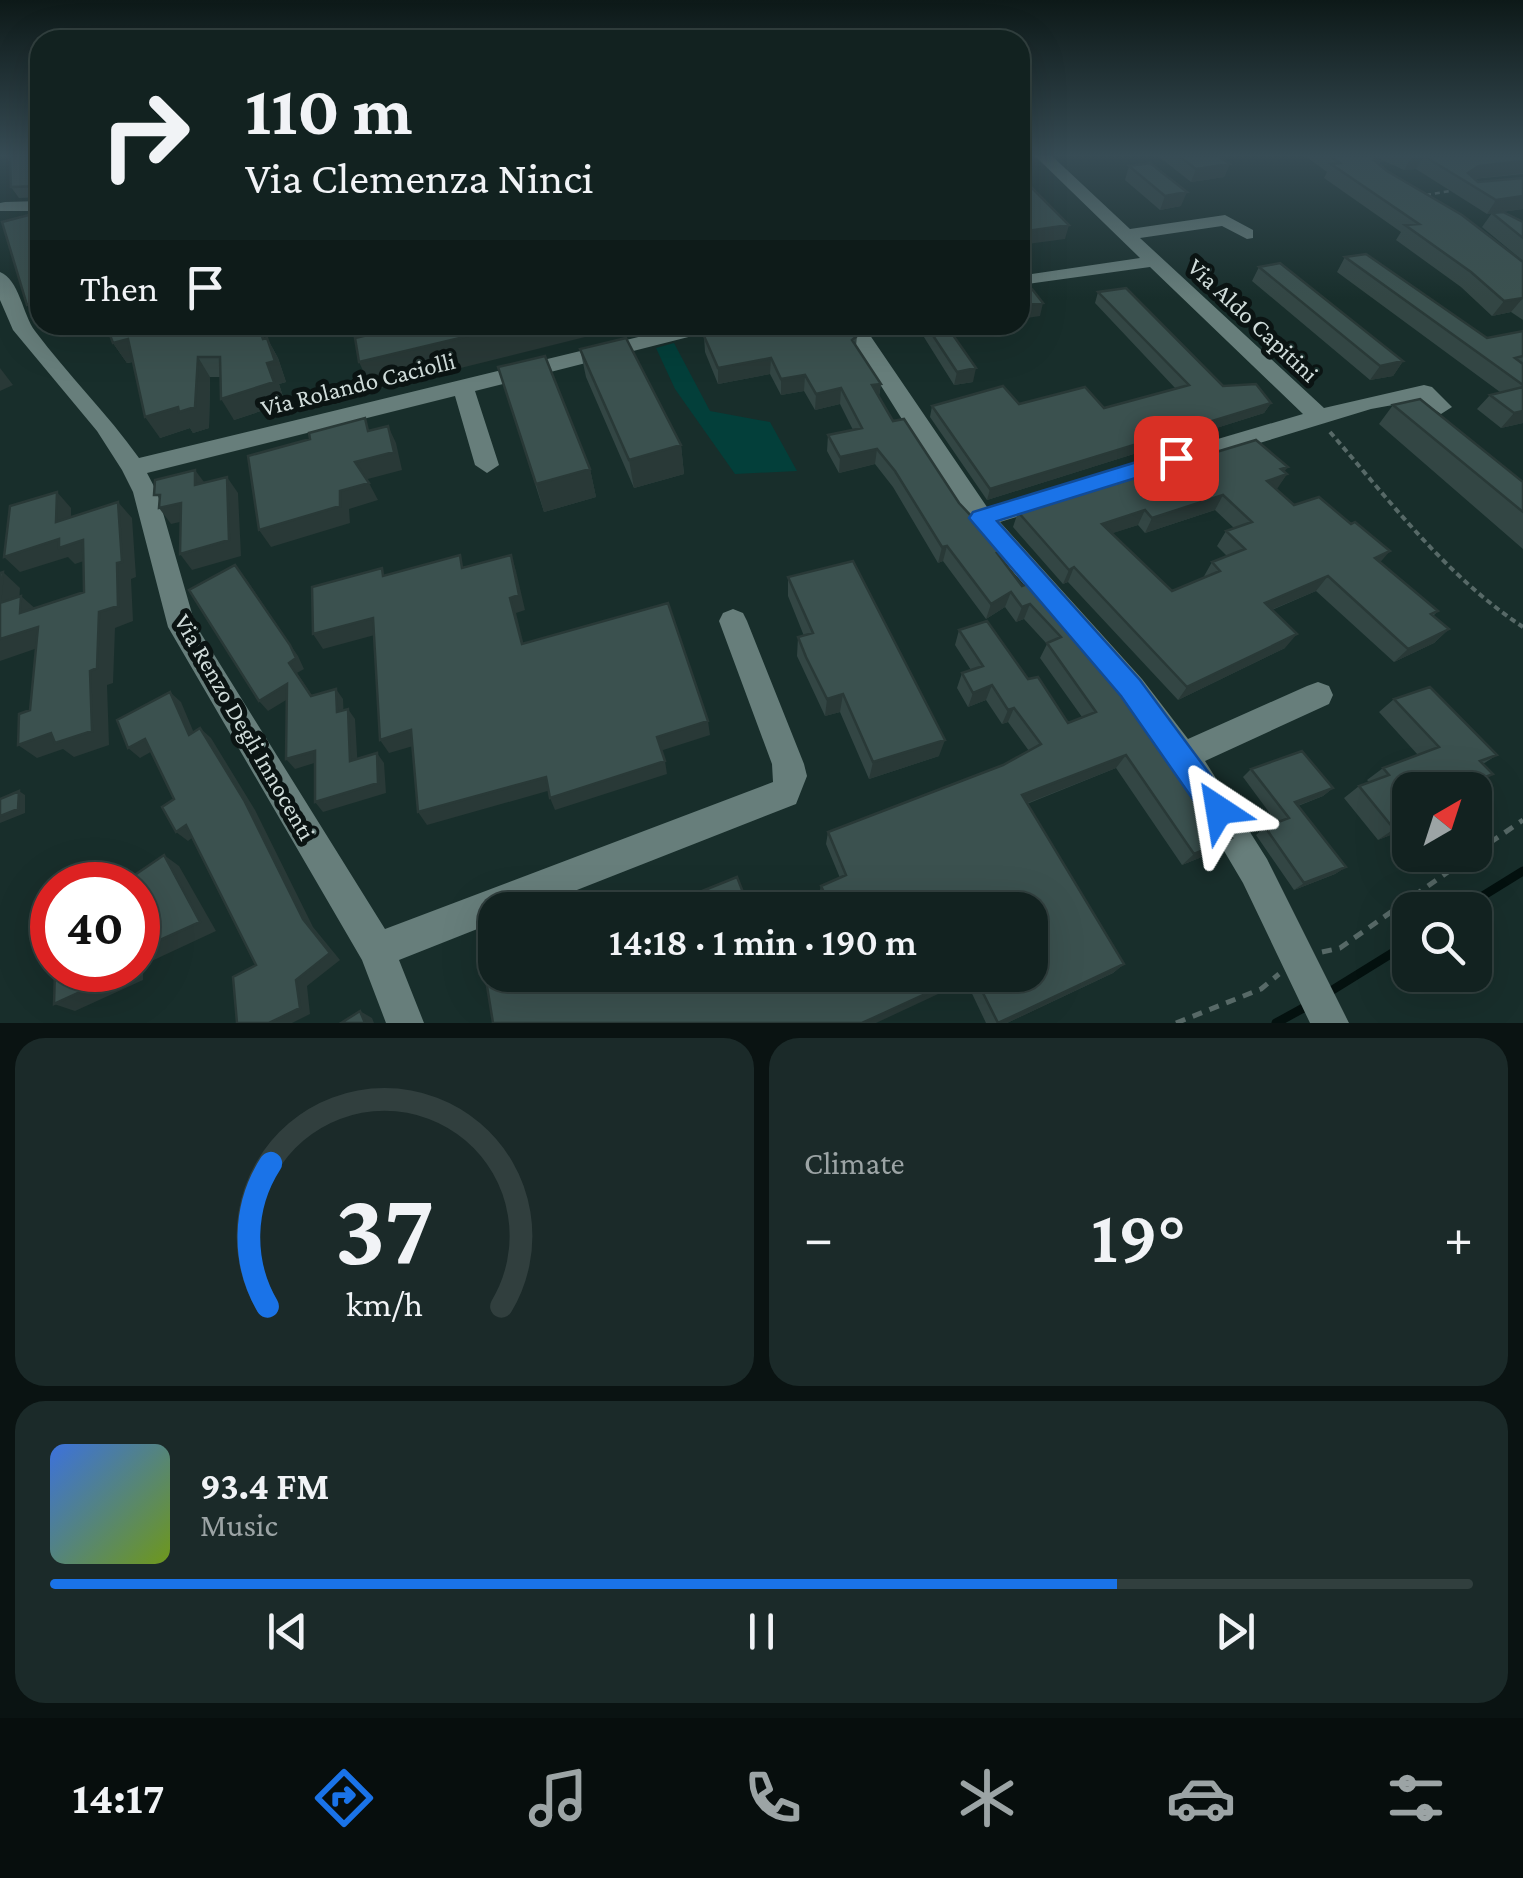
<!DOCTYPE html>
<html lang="en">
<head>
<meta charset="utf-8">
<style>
	body { margin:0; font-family:"Crimson Pro",serif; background:#1b2a29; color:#f1f3f6; height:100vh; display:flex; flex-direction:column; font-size:38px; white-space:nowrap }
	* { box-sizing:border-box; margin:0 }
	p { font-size:32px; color:#9ca4a5 }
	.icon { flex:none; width:55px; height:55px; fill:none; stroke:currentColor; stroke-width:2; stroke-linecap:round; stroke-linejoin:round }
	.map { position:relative; height:1023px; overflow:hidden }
	.side { display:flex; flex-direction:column; gap:15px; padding:15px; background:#0a1312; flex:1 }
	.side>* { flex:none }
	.top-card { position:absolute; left:30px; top:30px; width:1000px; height:305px; border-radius:30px; box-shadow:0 10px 40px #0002,0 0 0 2px #313f3e; background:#122220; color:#f1f3f6; overflow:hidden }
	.needle { width:65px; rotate:39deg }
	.tools { position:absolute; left:1392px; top:772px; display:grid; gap:20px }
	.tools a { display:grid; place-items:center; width:100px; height:100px; border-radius:20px; background:#122220; box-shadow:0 10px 40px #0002,0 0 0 2px #313f3e; font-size:50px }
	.speed { position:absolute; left:30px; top:862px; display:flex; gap:20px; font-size:50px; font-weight:700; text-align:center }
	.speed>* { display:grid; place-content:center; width:130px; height:130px; border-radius:50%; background:#122220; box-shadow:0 10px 40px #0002,0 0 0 2px #313f3e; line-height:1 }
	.speed .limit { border:15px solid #d22; background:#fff; color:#111 }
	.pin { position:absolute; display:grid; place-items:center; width:85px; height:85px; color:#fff; margin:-42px; border-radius:20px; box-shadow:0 5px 15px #0006 }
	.me { position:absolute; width:110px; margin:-55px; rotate:327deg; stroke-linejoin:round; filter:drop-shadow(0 0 8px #0008) }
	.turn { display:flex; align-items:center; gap:35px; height:210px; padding:0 50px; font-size:45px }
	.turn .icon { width:130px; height:130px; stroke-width:2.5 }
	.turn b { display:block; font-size:70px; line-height:85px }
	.then { display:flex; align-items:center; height:95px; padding:0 50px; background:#0003; gap:20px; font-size:38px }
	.big { font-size:75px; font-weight:600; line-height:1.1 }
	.side .widget { flex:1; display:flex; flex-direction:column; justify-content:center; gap:15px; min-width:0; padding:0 35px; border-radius:30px; background:#1b2a29 }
	.side .dial { align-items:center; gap:0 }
	.dial svg { height:260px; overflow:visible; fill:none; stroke:#313f3e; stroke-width:7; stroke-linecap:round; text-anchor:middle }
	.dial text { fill:#f1f3f6; stroke:none }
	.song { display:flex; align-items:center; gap:30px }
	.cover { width:120px; height:120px; border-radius:15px; background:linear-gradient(135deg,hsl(220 70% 55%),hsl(80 70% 35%)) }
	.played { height:10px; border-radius:5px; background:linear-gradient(90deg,#1a73e8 75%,#313f3e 75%) }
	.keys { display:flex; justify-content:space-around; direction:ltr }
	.heat { display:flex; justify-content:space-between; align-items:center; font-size:55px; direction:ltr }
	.side .tiles { flex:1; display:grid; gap:15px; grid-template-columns:1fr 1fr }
	.widget:last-child { grid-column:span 2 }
	.trip { position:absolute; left:478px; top:892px; width:570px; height:100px; border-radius:30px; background:#122220; box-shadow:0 10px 40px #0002,0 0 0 2px #313f3e; font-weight:600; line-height:100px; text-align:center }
	.menu { display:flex; height:160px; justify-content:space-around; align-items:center; background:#070e0d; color:#9ca4a5 }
	.menu .icon { width:70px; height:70px }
	.menu .active { color:#1a73e8 }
	.menu b { font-size:45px; color:#f1f3f6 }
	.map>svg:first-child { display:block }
	.green { fill:#033f3a }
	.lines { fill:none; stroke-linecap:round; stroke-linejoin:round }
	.stream { stroke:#04110f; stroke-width:9 }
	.path-far2 { stroke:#576967; stroke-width:2.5; stroke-dasharray:5 4; stroke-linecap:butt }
	.path-far1 { stroke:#576967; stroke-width:4; stroke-dasharray:6 4; stroke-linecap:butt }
	.path { stroke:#576967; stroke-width:5; stroke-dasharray:10 8; stroke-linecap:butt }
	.minor { fill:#677e7b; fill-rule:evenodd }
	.wall { fill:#334644; fill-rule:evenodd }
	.shaded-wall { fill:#293937 }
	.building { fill:#3b514f; stroke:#293937; stroke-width:2.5; fill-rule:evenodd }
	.route { fill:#1a73e8; stroke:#114b97; stroke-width:2.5 }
	.labels { text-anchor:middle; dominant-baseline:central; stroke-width:10; stroke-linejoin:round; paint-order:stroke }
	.street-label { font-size:25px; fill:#d0dcda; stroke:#0b1413 }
</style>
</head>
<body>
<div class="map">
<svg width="1523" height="1023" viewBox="0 0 1523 1023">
	<rect width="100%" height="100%" fill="#182e2b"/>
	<path class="green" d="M674 343 710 411 770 422 797 471 735 474 675 389 656 348Z"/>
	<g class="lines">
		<path class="stream" d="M1460 910 1523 871
			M1326 994 1410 942
			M1276 1023 1307 1006"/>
		<path class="path-far2" d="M1426 195 1456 190"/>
		<path class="path-far1" d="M1330 432C1390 501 1446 576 1523 627"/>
		<path class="path" d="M1475 853 1523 820
			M1322 952 1340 948 1472 855
			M1176 1023 1261 989 1279 974"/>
		<path class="minor" d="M1034 155H1051L1130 229 1225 215 1253 230V238L1247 239 1222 226 1140 238 1324 408 1424 385 1432 387 1452 407 1441 414 1420 400 1371 409 1000 522 1142 679 1188 739 1307 686 1318 682 1329 686 1333 695 1329 704 1205 761 1267 859 1349 1023H1310L1243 883 1188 790 1120 697 955 504 843 325H863L987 507 1303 414 1150 267 1020 285V277L1025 275 1140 258Z
			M40 201V211H0V203L5 202Z
			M0 272C19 279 23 315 35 331 68 375 107 413 139 458L688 325H723L720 329 475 391 499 465 487 473 475 465 455 396 147 473 157 492 195 624 385 929 773 782 772 764 719 621 723 613 733 609 743 613 747 621 804 764 807 776 796 804 526 910H495V922L399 960 424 1023H386L362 960 168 627 133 492 122 470 97 431 13 330 0 300Z"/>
	</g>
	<path class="wall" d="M5 156H40V197L19 198 11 187 10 163Z
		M1158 156H1218L1230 164 1224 177 1191 182Z
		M1305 156H1372L1380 161 1379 164 1387 171 1523 262V320L1511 312 1492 316 1461 287 1396 240 1401 232 1324 178 1327 172Z
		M1373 156H1523V174L1474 179 1478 182 1523 178V209L1494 213 1523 222V261L1482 227 1492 213 1487 214 1416 169 1404 170Z
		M1129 166 1181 206 1160 210 1125 180Z
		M1345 257 1487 338 1523 331V423L1501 428 1477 409 1490 395 1500 392 1337 272Z
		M1259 267 1403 361 1393 376 1370 380 1252 281Z
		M1098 292 1223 386 1271 403 1264 413 987 500 930 417 932 406 1019 404 1104 408 1176 389 1095 303Z
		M893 325H981L949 330 973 382 954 385 922 334 901 337Z
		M781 335 857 336 856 346 881 384 879 397 893 421 959 503 1022 586 1232 838 1219 850 1182 865 1116 768 1027 804 1124 964 1113 973 1007 1023H986L966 981 495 975H1030L822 904 819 897 821 886 840 878 826 844 828 832 1003 765 1029 751 1008 722 1002 724 986 700 968 707 957 688 962 673 971 670 955 645 959 630 1028 679 1068 723 1082 717 1040 658 1047 644 1024 619 1016 622 1005 607 986 619 943 561 938 563 893 487 875 464 839 473 827 451 828 435 853 430 840 404 815 410 804 391 781 395 770 374 718 384 705 352 704 336Z
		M267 338 278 358 286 382 279 384 285 403 234 420 220 377H210L209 428 193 433 190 428 160 438 133 362 127 363 113 343Z
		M580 349 681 445 684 474 634 488 586 377Z
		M498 367 590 469 596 497 544 512Z
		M1393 405 1523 482V549L1379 424Z
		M1284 472 1287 474 1276 489 1294 505 1380 562 1438 611 1433 616 1449 629 1434 643 1394 662 1316 591 1272 610 1285 648 1178 700 1068 582 1063 584 1013 527 1018 512ZM1215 510 1234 528 1226 531 1217 546 1227 556 1212 562 1203 578 1172 591 1112 533 1138 525 1145 533Z
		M788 577 939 756 869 779 840 712 825 716 797 656 798 637 804 636 788 596Z
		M1394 699 1497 755 1483 764 1475 787 1410 790V827L1378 840 1344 798 1359 786 1369 782 1367 780 1383 768 1418 755 1379 712Z
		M1251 769 1333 788 1323 796 1298 806 1346 867 1335 874 1294 890 1256 835 1265 827 1277 823 1243 777Z"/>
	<path class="shaded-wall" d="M1424 156 1416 169 1404 170 1412 157Z
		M1523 161V173L1471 179 1468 173 1479 166Z
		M1230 164 1224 177 1191 182 1196 169Z
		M1187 192 1181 206 1160 210 1165 196Z
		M1523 196V209L1487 214 1496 200Z
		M1069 225 1065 239 1020 245V232Z
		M1523 298 1511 312 1492 316 1504 301Z
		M40 301V322L27 305Z
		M1043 303 1040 316 1020 319V306Z
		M514 325H587L589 336 372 390 359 362Z
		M903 325H923L922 334 901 337Z
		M940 325H981L939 332Z
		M267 338 278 358 286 382 279 384 285 403 234 420 221 399 267 363Z
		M128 339 142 359 127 363 113 343Z
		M198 357 210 377 209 428 193 433 190 428 160 438 145 417Z
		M771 358 770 374 718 384V368Z
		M1403 361 1393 376 1370 380 1380 366Z
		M0 368 13 385 0 391Z
		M976 368 973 382 954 385 957 372Z
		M805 375 804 391 781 395V379Z
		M881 384 878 400 872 385Z
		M841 388 840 404 815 410 816 394Z
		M1271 403 1264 413 987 500 990 489Z
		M1523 411V423L1501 428 1514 413Z
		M388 426 396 443 402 470 364 480 355 462Z
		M681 445 684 474 634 488 629 460Z
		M877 449 875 464 839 473 840 457Z
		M1288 467 1281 476 1287 474 1277 489 1257 496 1267 481 1281 469Z
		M590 469 596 497 544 512 536 484Z
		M195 470 207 486 195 485Z
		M227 477 238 493 241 556 192 570 180 554Z
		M369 483 378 500 349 509 350 523 271 547 259 530 340 491Z
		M57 492 71 508V538L56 522Z
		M1223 495 1215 510 1145 533 1152 518Z
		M118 502 132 518 136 577 131 579 133 621 115 628 113 683 107 685 109 745 74 757 63 749 37 758 18 745 90 671 99 612 117 563Z
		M181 503 193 519 171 524 159 508Z
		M1145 510 1138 525 1095 539 1102 524Z
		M59 539 83 540 98 556 75 564 68 557 20 572 4 557Z
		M947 546 943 561 938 563 942 547Z
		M1390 551 1377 566 1375 558Z
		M511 555 516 571 525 610 516 613 527 658 522 644 510 598Z
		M1074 567 1068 582 1063 584 1069 570Z
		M3 572 20 588 18 618 0 603Z
		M244 576 298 656 304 669 297 673 319 706 289 663Z
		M1328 576 1316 591 1254 617 1265 603Z
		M1011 592 1005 607 986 619 991 604Z
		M21 596 38 611 55 642 0 661V639L20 613Z
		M1030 604 1024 619 1016 622 1022 607Z
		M373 618 382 633 323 649 313 634Z
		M1449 629 1434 643 1394 662 1408 649Z
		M1297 634 1285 648 1178 700 1187 687Z
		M287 684 296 694 268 711 259 701Z
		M992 685 986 700 968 707 973 693Z
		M336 689 343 699 344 722 337 712Z
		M170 692 181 702 199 745 189 735Z
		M843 694 840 712 825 716 827 699Z
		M1014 708 1008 722 1002 724 1008 710Z
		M348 709 355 719 358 771 350 761Z
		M708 721 710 735 660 751 657 737Z
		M200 728 211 738 255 810 313 927 340 960 307 986 310 1014 292 1023H269L296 980 303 919Z
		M411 730 420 744 389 753 380 740Z
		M145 739 156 749 140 758 128 748Z
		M945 740 939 756 869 779 873 762Z
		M315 751 324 760 295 769 286 759Z
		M377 753 384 763 386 793 323 812 315 802Z
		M1126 755 1116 768 1015 808 1022 795Z
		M665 761 667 774 555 810 550 798Z
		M1493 774 1475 787 1466 790H1452Z
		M546 777 551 790 427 825 418 812Z
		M1333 788 1323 796 1286 810 1295 802Z
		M19 791 25 795V813L0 823V816Z
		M1410 822V827L1378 840 1394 829Z
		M186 825 197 834 188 841 176 832Z
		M1232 838 1219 850 1182 865 1194 854Z
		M164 855 179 866 216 931 143 965V980L75 1011 54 1004 124 970H138V950Z
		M1346 867 1335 874 1294 890 1304 883Z
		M1124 964 1113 973 1007 1023H998Z
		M967 975H971L966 981 876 1023H862Z
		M360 1011 372 1018 374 1023H365Z"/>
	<path class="building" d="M10 156H40V186L11 187Z
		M1179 156H1218L1230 164 1196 169Z
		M1330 156H1372L1380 161H1375L1387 171 1462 215 1523 262V298L1504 301 1471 272 1405 225 1419 224 1331 164 1340 163Z
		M1424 156H1523V161L1479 166 1468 173 1478 182 1523 178V196L1496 200Z
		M1150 163 1187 192 1165 196 1129 166Z
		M1020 176 1069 225 1020 232Z
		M40 212V301L27 305 2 222Z
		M1503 212 1523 222V238L1492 213Z
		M1366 254 1487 338 1523 331V356L1515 358 1523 364V385L1345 257Z
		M1280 263 1403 361 1380 366 1259 267Z
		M1126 288 1223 386 1256 384 1271 403 990 489 932 406 1003 386 1019 404 1085 387 1104 408 1189 385 1098 292Z
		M1032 289 1043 303 1020 306V291Z
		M106 325H258L263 339 267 338 275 361 267 363 274 382 221 399 220 357H198L195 407 179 412 178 407 145 417 128 339 113 343Z
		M411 325H514L359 362 355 338Z
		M767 325H775L781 335 850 325 857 336 852 340 881 384 872 385 893 421 904 419 959 503 1004 551 997 553 1022 586 1035 581 1126 685 1172 752 1175 750 1196 779 1232 838 1194 854 1126 755 1022 795 1124 964 998 1023 974 975H1030V910H807L828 901 821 886 846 875 828 832 1003 765 1041 744 1014 708 1008 710 992 685 973 693 962 673 983 666 959 630 987 621 1028 679 1038 677 1068 723 1096 712 1047 643 1061 637 1030 604 1022 607 1011 592 991 604 947 546 942 547 895 471 877 449 840 457 828 435 862 428 841 388 816 394 805 375 781 379 771 358 718 368 704 336Z
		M926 325H946L976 368 957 372Z
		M626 338 681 445 629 460 580 349Z
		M545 356 590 469 536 484 498 367Z
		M1523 387V411L1514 413 1490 395Z
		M1420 399 1523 482V512L1393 405Z
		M365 418 368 431 388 426 394 452 355 462 369 483 340 491V506L259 530 248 456 310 439 309 433Z
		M1256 440 1288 467 1281 469 1287 474 1267 481 1294 505 1319 497 1351 524 1355 522 1390 551 1375 558 1438 611 1431 614 1449 629 1408 649 1328 576 1265 603 1297 634 1187 687 1074 567 1069 570 1018 512ZM1223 495 1252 522 1226 531 1245 549 1212 562 1220 571 1172 591 1102 524 1145 510 1152 518Z
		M195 470V485L227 477 229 540 180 554 181 503 159 508 160 495H154L155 480Z
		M57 492 56 522 118 502 122 562 117 563 118 606 99 612 97 668 90 671 92 731 55 743 51 733 18 745 19 714 30 710 38 627 0 639V573L3 572 0 603 21 596 20 613 84 592 83 540 59 548V539L4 557 10 506Z
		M460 555 462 568 511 555 519 595 510 598 522 644 668 603 708 721 657 737 665 761 550 798 546 777 418 812 411 730 380 740 373 618 313 634 312 587 382 568 383 576Z
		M853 561 945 740 873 762 843 694 827 699 806 657 798 637 813 633 788 577Z
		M235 565 290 645 296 658 289 663 311 696 336 689 337 712 348 709 350 761 377 753 378 783 315 802V751L286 759 287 684 259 701 189 590Z
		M1430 687 1497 755 1480 761 1493 774 1452 790H1410V822L1394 829 1359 786 1389 775 1383 768 1439 747 1394 699Z
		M170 692 189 735 200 728 244 800 303 919 330 953 296 980 300 1008 269 1023H237L233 977 256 965 186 825 176 832 162 807 174 799 145 739 128 748 117 720Z
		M1302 751 1333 788 1295 802 1346 867 1304 883 1265 827 1289 818 1251 769Z
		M19 791 18 809 0 816V799Z
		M164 855 200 922 138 950V885H120Z
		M737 877 750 910H655Z
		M495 956V975H967L862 1023H493L483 961Z
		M55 970H124V972L54 1004Z
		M360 1011 365 1023H341Z"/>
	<linearGradient id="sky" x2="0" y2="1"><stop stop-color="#0d1918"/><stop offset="0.52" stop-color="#374c55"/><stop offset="1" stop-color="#374c55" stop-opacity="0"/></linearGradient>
	<rect width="1523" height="299" fill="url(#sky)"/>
	<path class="route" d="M1176 450 1187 458 1184 463 997 521 1140 680 1229 800 1234 810 1229 821 1219 825 1208 821 1121 696 969 518 973 512Z"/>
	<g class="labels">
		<g class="street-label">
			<text transform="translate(1253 320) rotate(43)">Via Aldo Capitini</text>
			<text transform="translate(358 384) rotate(-14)">Via Rolando Caciolli</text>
			<text transform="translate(245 727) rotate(60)">Via Renzo Degli Innocenti</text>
		</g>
	</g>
</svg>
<div class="tools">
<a><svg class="needle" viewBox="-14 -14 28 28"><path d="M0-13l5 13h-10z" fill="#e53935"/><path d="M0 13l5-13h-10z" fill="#9ca4a5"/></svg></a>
<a><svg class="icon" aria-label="search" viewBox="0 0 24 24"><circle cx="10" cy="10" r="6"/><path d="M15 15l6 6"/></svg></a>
</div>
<div class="speed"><div class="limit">40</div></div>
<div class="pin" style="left:1176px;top:458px;background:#d93025"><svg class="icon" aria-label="arrive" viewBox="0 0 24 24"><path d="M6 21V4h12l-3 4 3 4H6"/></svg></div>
<svg class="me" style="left:1219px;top:810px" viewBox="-20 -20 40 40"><path d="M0-17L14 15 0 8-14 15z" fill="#1a73e8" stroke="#fff" stroke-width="4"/></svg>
<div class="trip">14:18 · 1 min · 190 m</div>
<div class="top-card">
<div class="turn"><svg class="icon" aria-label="right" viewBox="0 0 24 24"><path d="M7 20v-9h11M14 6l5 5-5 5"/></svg><div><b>110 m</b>Via Clemenza Ninci</div></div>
<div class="then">Then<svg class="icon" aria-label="arrive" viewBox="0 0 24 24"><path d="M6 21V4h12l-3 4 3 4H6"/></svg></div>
</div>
</div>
<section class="side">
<div class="tiles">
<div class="widget dial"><svg viewBox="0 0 100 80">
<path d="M14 69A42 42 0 1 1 86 69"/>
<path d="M14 69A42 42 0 0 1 15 25" stroke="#1a73e8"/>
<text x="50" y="56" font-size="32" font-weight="700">37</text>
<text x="50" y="72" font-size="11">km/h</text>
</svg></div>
<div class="widget"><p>Climate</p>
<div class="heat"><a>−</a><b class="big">19°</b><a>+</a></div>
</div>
<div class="widget">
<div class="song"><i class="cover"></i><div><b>93.4 FM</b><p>Music</p></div></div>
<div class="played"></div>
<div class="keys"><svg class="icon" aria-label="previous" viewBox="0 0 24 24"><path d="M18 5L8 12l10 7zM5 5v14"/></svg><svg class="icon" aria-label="pause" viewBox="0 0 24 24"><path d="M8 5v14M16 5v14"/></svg><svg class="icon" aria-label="next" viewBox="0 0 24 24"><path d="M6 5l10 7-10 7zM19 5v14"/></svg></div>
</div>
</div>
</section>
<nav class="menu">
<b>14:17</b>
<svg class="icon active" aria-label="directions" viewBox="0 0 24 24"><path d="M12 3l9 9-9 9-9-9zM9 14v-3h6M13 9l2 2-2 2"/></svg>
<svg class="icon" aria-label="music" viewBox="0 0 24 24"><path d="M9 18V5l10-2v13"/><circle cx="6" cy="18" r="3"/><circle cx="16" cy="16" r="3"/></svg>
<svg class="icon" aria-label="phone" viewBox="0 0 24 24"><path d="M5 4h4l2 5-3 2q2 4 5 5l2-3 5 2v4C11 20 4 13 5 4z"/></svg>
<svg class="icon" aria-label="climate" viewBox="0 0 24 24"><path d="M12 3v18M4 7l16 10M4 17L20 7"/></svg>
<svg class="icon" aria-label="car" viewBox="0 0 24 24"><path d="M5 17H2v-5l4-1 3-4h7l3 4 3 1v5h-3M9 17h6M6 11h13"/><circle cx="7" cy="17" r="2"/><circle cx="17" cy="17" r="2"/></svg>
<svg class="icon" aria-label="filters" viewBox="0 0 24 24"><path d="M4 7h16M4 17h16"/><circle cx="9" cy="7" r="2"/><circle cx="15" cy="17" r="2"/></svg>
</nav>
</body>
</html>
